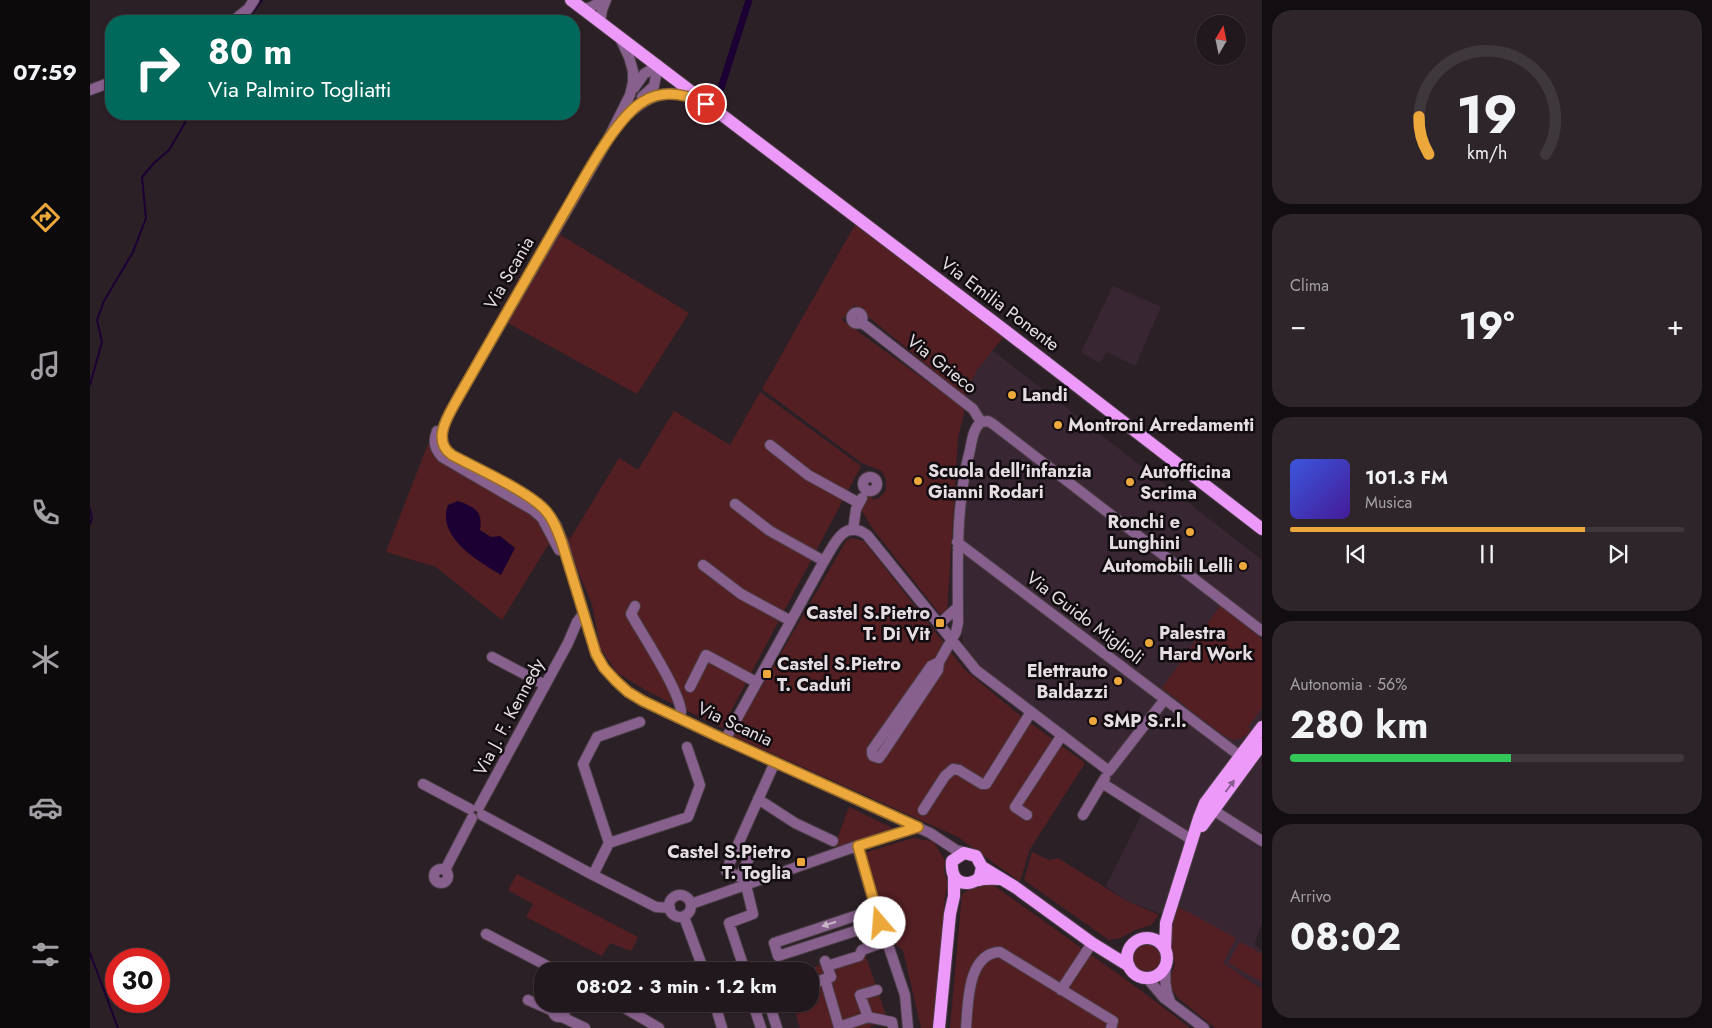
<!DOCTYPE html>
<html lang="it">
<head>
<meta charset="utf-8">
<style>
	body { margin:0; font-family:Jost,sans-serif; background:#2d252a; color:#f1f3f6; height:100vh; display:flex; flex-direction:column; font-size:19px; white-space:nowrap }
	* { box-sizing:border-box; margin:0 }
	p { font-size:16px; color:#a2a0a4 }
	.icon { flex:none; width:28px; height:28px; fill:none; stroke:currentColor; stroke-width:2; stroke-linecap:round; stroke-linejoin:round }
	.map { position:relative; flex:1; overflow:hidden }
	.details { display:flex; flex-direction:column; gap:10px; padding:10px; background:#120d10; width:450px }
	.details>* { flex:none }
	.guide { position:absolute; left:15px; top:15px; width:475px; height:105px; border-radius:20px; box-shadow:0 1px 4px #0004,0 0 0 1px #3e373b; background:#00695c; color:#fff; overflow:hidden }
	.needle { width:32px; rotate:9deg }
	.buttons { position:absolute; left:1106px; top:15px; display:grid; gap:10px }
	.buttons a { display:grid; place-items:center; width:50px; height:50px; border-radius:50%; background:#21181d; box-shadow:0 1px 4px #0004,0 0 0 1px #3e373b; font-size:25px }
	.speed { position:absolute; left:15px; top:948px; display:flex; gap:10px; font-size:25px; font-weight:700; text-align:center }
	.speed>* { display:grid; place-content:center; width:65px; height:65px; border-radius:50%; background:#21181d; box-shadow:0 1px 4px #0004,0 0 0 1px #3e373b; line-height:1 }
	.speed .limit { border:8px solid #d22; background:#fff; color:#111 }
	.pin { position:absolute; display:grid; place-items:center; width:42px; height:42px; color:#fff; margin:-21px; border:2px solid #fff; border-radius:50%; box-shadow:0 1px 5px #0007 }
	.me { position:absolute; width:55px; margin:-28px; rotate:342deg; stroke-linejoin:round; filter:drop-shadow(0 0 4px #0008) }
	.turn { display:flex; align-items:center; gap:18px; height:105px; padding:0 20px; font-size:22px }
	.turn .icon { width:65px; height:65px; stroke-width:2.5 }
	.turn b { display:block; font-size:35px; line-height:42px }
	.big { font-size:38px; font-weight:700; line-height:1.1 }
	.details .card { flex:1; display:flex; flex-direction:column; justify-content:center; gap:8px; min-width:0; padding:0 18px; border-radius:20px; background:#2d252a }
	.details .dial { align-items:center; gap:0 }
	.dial svg { height:130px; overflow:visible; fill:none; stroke:#3e373b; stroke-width:7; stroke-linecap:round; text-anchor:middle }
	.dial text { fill:#f1f3f6; stroke:none }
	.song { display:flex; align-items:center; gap:15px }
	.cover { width:60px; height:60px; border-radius:8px; background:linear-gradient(135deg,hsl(230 70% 55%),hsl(260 70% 35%)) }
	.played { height:5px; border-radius:2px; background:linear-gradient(90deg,#eda83b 75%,#3e373b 75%) }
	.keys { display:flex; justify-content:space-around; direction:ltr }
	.heat { display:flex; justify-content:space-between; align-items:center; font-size:28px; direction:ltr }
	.charge { height:8px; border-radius:4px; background:linear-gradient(90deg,#34c759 56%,#3e373b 0) }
	.trip { position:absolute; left:444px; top:962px; width:285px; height:50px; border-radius:20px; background:#21181d; box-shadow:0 1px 4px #0004,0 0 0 1px #3e373b; font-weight:700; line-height:50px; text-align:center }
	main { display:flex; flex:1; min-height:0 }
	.tab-bar { display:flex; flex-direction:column; width:90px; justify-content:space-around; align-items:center; background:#0d0a0c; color:#a2a0a4 }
	.tab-bar .icon { width:35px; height:35px }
	.tab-bar .selected { color:#eda83b }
	.tab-bar b { font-size:22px; color:#f1f3f6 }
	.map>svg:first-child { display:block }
	.built { fill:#382732 }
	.green { fill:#541f23 }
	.water { fill:#1c0034 }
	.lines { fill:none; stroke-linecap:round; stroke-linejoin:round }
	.stream { stroke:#1c0034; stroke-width:2 }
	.canal { stroke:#1c0034; stroke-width:7 }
	.minor-casing { stroke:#4a3e45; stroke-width:12 }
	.major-casing { stroke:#4a3e45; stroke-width:14 }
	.minor { stroke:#87608d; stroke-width:10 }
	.major { stroke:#ec99f9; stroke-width:12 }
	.oneway { fill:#895a90 }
	.oneway2 { fill:#c9b8c8 }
	.route-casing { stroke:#9a6d26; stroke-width:12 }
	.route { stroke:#eda83b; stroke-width:9 }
	.poi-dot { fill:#eda83b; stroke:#110c0f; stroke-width:2 }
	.labels { text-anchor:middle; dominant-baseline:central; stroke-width:5; stroke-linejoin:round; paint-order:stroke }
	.street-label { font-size:18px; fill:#e5dde2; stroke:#110c0f }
	.poi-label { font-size:18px; font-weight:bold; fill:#e5dde2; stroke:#110c0f; text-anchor:start }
</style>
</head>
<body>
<main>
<nav class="tab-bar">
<b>07:59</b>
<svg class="icon selected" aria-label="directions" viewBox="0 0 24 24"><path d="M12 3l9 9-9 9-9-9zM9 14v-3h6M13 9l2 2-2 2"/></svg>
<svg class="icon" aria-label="music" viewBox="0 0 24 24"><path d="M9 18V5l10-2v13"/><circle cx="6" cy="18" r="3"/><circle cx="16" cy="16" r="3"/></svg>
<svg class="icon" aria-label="phone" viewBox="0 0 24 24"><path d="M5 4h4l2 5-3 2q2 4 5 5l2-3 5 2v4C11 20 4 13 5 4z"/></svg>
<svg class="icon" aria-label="climate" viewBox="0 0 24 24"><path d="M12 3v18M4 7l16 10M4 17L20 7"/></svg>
<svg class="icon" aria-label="car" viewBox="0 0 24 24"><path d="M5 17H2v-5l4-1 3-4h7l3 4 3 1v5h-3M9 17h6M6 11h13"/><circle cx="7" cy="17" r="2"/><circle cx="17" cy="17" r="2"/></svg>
<svg class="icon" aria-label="filters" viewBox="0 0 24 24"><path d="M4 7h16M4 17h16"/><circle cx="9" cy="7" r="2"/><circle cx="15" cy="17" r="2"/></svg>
</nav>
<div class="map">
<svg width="1172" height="1028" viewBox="0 0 1172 1028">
	<rect width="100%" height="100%" fill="#2c2027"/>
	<path class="built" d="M1023 286 1071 307 1045 366 1017 352 1010 363 991 352Z
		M902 350 1172 560V923L1164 945 1172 950V987L1171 988 1132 963 1145 937 1076 916 1035 900 1016 886 1054 810 1012 783 1022 770 874 655 870 608 872 489 891 422 875 396 887 370Z"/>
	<path class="green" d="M769 218 918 331 887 370 875 396 764 305 752 320 875 409 868 438 857 612 850 614 783 529 772 511 774 500 781 494 783 500 789 498 796 491V479L792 471 772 463 672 389Z
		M459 228 599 313 547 394 407 317Z
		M670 392 771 466 632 728 561 693 527 673 510 648 502 604 477 546 474 550 458 545 412 620 346 567 296 552 338 444 453 509 480 539 529 458 548 470 584 411 640 445Z
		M762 538 774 541 875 670 932 717 995 763 940 849 931 878 929 881 868 837 643 736 756 541Z
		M1130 606 1172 639V708L1158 727 1162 730 1152 738 1143 740 1133 735 1072 688Z
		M759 807 804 829 744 848Z
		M823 838 840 841 842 839 855 861 854 871 858 884 855 896 844 1028H831L813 950 804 944 774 853Z
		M942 852 959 860 968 858 1035 900 1069 915 1061 925 1045 930 1030 938 1019 940 934 880Z
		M427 874 548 937 541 951 520 943 512 956 436 917 443 904 418 890Z
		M899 882 1053 992 1100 1028H860L872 894 887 885Z
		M1081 903 1146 938 1133 963 1170 988 1172 987V1028H1125L1088 998 1081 988V976L1085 964 1073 925Z
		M1150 942 1172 954V982L1138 963Z
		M1042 958a16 16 0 1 1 32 0a16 16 0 1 1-32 0Z
		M774 951 798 1021 780 1026 781 1028H710L703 1004H720V971H712Z"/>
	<path class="water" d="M368 501C385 507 393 511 390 530L401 537 410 536 425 548 411 575C388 561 346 537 358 505Z"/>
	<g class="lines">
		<path class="stream" d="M155 21 159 18 172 0
			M0 385 12 342 7 320 14 301 43 252 56 218 52 177 64 163 79 150 100 114
			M0 509 2 518 0 524
			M0 953 28 1028"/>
		<path class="canal" d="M631 88 659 0"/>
		<g class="minor-casing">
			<path id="minor" d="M493 9 501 7 515 0
				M143 21 158 9 164 0
				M510 23 512 10 516 0
				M530 38 539 57 543 71V82L540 95 516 143 369 396C360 414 340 439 361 455L449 504 459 515 466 525 473 543 506 654 514 668 526 681 538 692 553 701 627 736 840 833 866 850 878 853
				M544 88 554 74 568 65
				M0 90 21 82
				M552 97 564 86 568 65
				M535 117C557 96 578 86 608 100
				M761.5 318a5.5 5.5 0 1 1 11 0a5.5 5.5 0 1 1-11 0Z
				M771 322 883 409 891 422 898 421 903 424 1172 631
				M347 431C343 441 344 448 352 457L443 510 452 518 469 550
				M680 445 718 475 769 503
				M773 484a7 7 0 1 1 14 0a7 7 0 1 1-14 0Z
				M645 504 680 531 734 561
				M763 530 766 509 772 498
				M867 542 1150 756
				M613 565 651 594 701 621
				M545 606 541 614C552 634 590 691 591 712L588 718
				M849 624 868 607
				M402 657 455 685
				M849 662 841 666 782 750V754L783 756 789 758 792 754 848 670 849 662 866 632 868 623C868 565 865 507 880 450 882 440 883 429 891 422
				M600 687 616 655 666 682
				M635 740 734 561C744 545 754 518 777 535L886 670 1019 771 1075 699
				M1012 783 1102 840
				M333 784 380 809
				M668 799 705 823 743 841
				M389 807 478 643 487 622 493 614
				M833 810 855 776 863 769 869 770 892 784H896L941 712
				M1123 810 1172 841
				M392 815 503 875
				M937 815 925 807 972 735
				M993 815 1015 778
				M519 843 493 764 507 737 550 722
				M519 843 598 817 610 785 597 747
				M519 843 503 875 566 907 580 908
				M767 846 786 909 815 995 818 1028
				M646 847 661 854 650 877 636 871 685 762
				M344 876a7 7 0 1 1 14 0a7 7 0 1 1-14 0Z
				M355 870 382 818
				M579 906a11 11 0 1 1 22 0a11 11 0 1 1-22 0Z
				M601 904 767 846 828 827
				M786 909 684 943 688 956 790 923
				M594 917 614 971
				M396 934 467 971
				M1076 963C1075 977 1074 988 1080 1001
				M737 966 769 956 772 950 797 941
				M655 971 639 923 663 914 656 885
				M1057 978 1074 998 1114 1028
				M735 979 749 1027 778 1017 770 995 787 990
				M720 984 741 977 735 961
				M971 990 1002 943
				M438 1000 463 1011
				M528 1004 569 1028
				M625 1004 632 1028
				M463 1011a6 6 0 1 1 12 0a6 6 0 1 1-12 0Z
				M472 1017 495 1028
				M778 1017 802 1022 803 1028
				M671 1028 665 1010 680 1006 687 1028
				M876 1028C878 1005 877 953 910 952L1023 1021 1021 1028"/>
		</g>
		<g class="major-casing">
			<path id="major" d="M481 0 913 329 1172 529
				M1112 826 1172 744
				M892 867 925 887 1002 943 1039 966
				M887 880 890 876 892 867 886 856 874 853 862 861C861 872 864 884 878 883 882 883 885 880 889 880 895 878 902 879 909 879
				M1037 958a20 20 0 1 1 40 0a20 20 0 1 1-40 0Z
				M1075 949 1076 923 1109 818 1115 803 1172 727
				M849 1028 860 914 864 896V877"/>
		</g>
		<use href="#minor" class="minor"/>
		<use href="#major" class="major"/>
	</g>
	<defs><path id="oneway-solid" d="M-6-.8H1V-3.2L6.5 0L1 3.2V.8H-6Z" transform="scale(1.25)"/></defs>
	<use class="oneway" href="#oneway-solid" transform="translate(1140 786) rotate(-53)"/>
	<use class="oneway2" href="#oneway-solid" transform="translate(739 924) rotate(162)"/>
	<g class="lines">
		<g class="route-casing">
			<path id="route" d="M616 104C596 94 574 89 554 101 524 118 490 187 471 218 437 277 403 336 369 396 360 413 340 440 362 455 386 468 440 492 456 511 464 520 468 532 472 543L506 654 514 668 526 681 538 692 553 701 627 736 828 827 768 846 790 923"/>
		</g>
		<use href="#route" class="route"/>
	</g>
	<g class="poi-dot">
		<circle cx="922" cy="395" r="5"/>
		<circle cx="968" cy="425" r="5"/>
		<circle cx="828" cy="481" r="5"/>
		<circle cx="1040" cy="482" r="5"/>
		<circle cx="1100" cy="532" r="5"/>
		<circle cx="1153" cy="566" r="5"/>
		<rect x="845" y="618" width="10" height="10" rx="2.5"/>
		<circle cx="1059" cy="643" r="5"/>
		<rect x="672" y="669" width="10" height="10" rx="2.5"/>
		<circle cx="1028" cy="681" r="5"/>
		<circle cx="1003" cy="721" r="5"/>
		<rect x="706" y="857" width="10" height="10" rx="2.5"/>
	</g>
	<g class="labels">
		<g class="street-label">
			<text transform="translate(419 273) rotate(-60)">Via Scania</text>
			<text transform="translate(910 304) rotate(37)">Via Emilia Ponente</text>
			<text transform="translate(852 364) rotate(38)">Via Grieco</text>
			<text transform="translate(995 618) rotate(37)">Via Guido Miglioli</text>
			<text transform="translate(419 717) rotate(-62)">Via J. F. Kennedy</text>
			<text transform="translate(645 724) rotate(25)">Via Scania</text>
		</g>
		<g class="poi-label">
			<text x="932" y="395">Landi</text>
			<text x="978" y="425">Montroni Arredamenti</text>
			<text x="838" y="471">Scuola dell'infanzia<tspan x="838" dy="21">Gianni Rodari</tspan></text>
			<text x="1050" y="472">Autofficina<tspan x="1050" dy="21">Scrima</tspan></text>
			<text x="1090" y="522" text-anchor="end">Ronchi e<tspan x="1090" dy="21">Lunghini</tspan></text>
			<text x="1143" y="566" text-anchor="end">Automobili Lelli</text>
			<text x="840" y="613" text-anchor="end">Castel S.Pietro<tspan x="840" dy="21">T. Di Vit</tspan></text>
			<text x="1069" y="633">Palestra<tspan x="1069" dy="21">Hard Work</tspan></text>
			<text x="687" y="664">Castel S.Pietro<tspan x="687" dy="21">T. Caduti</tspan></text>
			<text x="1018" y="671" text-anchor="end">Elettrauto<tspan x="1018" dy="21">Baldazzi</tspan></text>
			<text x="1013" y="721">SMP S.r.l.</text>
			<text x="701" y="852" text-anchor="end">Castel S.Pietro<tspan x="701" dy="21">T. Toglia</tspan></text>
		</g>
	</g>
</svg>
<div class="buttons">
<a><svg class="needle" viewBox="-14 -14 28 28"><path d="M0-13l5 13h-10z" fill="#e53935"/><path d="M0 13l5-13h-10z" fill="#a2a0a4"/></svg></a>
</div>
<div class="speed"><div class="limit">30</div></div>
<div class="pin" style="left:616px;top:104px;background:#d93025"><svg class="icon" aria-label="arrive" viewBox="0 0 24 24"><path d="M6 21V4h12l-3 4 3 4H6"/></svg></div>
<svg class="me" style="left:790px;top:923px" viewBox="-20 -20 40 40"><circle r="19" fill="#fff"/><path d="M0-13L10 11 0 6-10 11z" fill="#eda83b"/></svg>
<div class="trip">08:02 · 3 min · 1.2 km</div>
<div class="guide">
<div class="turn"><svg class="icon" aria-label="right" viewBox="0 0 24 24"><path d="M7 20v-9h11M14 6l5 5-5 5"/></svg><div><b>80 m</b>Via Palmiro Togliatti</div></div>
</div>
</div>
<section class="details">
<div class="card dial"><svg viewBox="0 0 100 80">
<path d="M14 69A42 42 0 1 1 86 69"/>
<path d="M14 69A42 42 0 0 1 8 46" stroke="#eda83b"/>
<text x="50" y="56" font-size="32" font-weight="700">19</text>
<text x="50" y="72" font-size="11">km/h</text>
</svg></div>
<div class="card"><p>Clima</p>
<div class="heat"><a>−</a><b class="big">19°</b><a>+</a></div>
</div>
<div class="card">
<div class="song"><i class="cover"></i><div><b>101.3 FM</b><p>Musica</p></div></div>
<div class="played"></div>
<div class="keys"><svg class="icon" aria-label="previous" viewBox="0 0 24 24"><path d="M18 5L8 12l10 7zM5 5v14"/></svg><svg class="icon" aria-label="pause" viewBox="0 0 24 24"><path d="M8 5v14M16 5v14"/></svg><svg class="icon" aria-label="next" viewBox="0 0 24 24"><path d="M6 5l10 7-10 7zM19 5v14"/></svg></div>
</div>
<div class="card"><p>Autonomia · 56%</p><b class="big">280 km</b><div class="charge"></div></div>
<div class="card"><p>Arrivo</p><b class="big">08:02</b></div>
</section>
</main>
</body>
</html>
